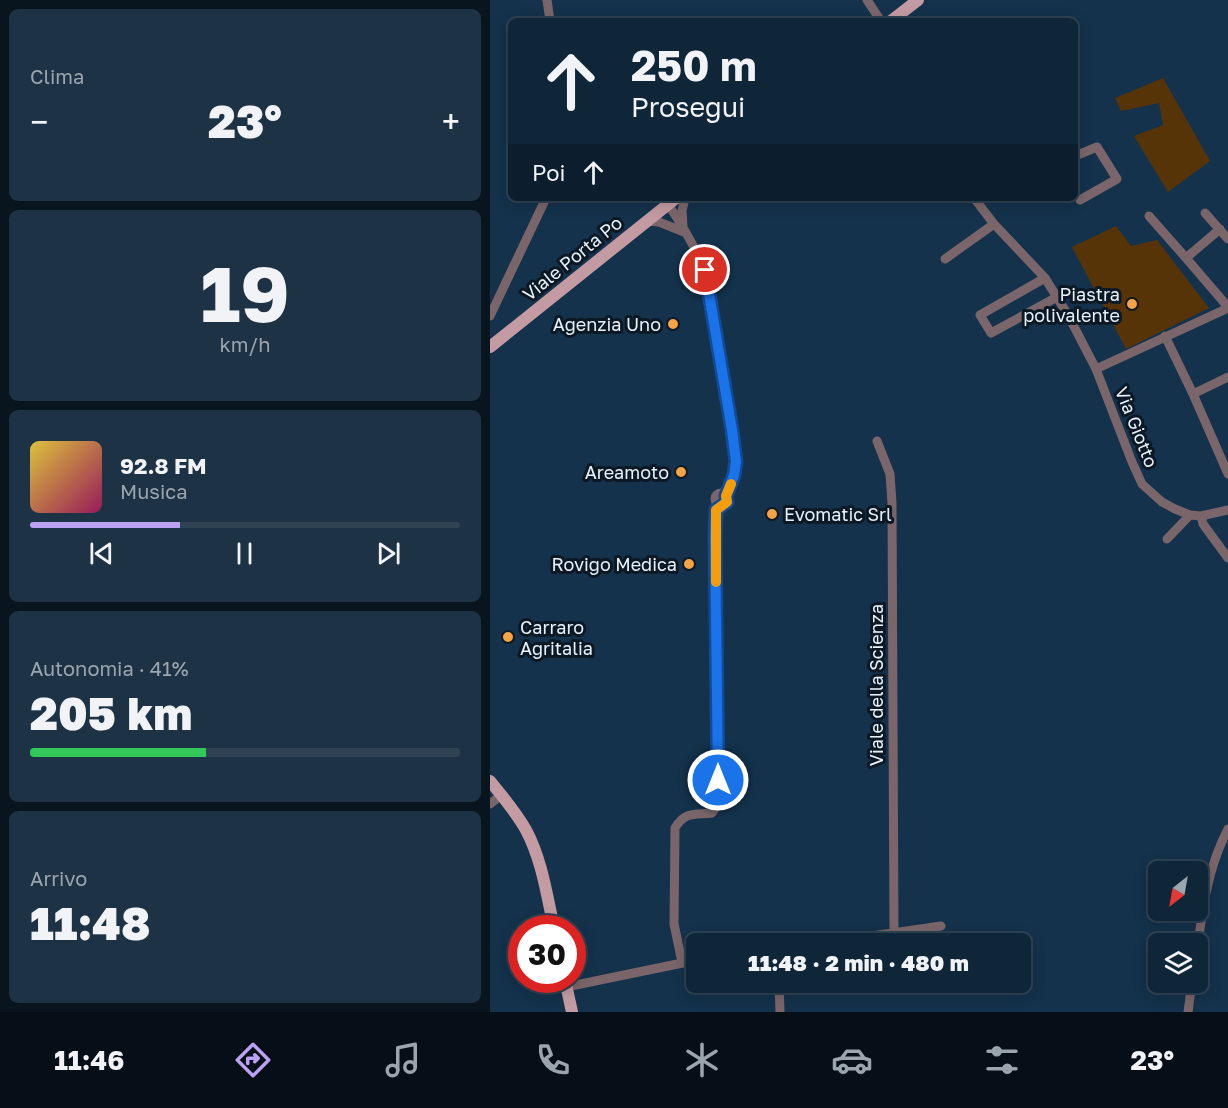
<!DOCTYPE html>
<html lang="it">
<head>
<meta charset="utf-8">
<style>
	body { margin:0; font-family:"Golos Text",sans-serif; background:#1d3244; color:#f1f3f6; height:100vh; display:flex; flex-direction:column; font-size:22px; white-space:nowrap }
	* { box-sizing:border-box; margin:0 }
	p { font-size:20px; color:#9ba5ae }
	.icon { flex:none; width:33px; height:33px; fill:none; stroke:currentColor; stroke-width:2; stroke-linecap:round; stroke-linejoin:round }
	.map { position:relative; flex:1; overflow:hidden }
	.side { display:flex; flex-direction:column; gap:9px; padding:9px; background:#08151f; width:490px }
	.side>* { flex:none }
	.guide { position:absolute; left:18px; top:18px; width:570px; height:183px; border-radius:9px; box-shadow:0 3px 15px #0003,0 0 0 2px #2f4353; background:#0f2639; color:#f1f3f6; overflow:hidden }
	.needle { width:39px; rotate:211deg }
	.buttons { position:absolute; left:658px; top:861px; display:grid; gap:12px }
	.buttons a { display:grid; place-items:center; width:60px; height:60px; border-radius:9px; background:#0f2639; box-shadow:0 3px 15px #0003,0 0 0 2px #2f4353; font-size:30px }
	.speed { position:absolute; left:18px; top:915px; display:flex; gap:12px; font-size:30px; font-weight:700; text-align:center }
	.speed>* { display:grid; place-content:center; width:78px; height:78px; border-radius:50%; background:#0f2639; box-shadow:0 3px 15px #0003,0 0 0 2px #2f4353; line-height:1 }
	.speed .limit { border:9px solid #d22; background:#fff; color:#111 }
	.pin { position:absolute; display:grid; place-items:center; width:51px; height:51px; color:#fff; margin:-26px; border:3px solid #fff; border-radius:50%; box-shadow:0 2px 6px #0007 }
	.me { position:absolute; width:66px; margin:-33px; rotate:0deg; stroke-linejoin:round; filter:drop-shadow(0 0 4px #0008) }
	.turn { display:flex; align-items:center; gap:21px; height:126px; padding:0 24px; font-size:27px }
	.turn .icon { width:78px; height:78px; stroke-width:2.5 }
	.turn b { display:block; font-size:42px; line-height:51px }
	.then { display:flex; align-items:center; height:57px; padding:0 24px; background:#0003; gap:12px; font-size:22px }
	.big { font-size:45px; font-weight:800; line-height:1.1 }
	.side .tile { flex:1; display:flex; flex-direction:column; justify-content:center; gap:9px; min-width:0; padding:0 21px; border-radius:9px; background:#1d3244 }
	.side .dial { align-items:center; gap:0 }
	.dial b { font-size:78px; line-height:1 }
	.song { display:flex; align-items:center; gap:18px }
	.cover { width:72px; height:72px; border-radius:9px; background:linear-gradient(135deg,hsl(50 70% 55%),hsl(330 70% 35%)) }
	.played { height:6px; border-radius:3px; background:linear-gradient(90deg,#bca0f2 35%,#2f4353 35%) }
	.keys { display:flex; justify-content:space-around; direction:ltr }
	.heat { display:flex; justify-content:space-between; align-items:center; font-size:33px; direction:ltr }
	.charge { height:9px; border-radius:4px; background:linear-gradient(90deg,#34c759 41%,#2f4353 0) }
	.trip { position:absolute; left:196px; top:933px; width:345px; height:60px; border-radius:9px; background:#0f2639; box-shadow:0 3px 15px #0003,0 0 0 2px #2f4353; font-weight:800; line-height:60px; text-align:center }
	.tabs { display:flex; height:96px; justify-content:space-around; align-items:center; background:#060f17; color:#9ba5ae }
	.tabs .icon { width:42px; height:42px }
	.tabs .current { color:#bca0f2 }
	.tabs b { font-size:27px; color:#f1f3f6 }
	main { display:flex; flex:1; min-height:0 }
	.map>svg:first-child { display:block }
	.green { fill:#573408 }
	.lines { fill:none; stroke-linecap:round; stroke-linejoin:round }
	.minor { stroke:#7a666a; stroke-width:9 }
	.major { stroke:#c49ba3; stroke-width:12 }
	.route-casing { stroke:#114b97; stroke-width:15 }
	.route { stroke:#1a73e8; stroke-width:10 }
	.slow { stroke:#f59e0b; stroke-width:10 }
	.poi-dot { fill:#f5a345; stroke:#0c1925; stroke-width:2 }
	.labels { text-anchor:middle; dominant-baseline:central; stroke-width:6; stroke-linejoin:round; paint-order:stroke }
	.street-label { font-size:18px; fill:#e8f2fc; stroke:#0c1925 }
	.poi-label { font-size:18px; fill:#e8f2fc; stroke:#0c1925; text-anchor:end }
</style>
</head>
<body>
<main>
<section class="side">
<div class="tile"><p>Clima</p>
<div class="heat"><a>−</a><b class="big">23°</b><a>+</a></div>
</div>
<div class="tile dial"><b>19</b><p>km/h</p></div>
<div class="tile">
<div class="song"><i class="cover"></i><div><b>92.8 FM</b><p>Musica</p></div></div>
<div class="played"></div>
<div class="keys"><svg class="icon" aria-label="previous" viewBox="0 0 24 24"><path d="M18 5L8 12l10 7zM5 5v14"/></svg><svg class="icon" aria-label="pause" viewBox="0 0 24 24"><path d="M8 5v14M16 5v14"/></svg><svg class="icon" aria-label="next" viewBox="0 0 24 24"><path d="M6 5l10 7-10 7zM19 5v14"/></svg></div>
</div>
<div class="tile"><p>Autonomia · 41%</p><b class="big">205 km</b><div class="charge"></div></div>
<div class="tile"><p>Arrivo</p><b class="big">11:48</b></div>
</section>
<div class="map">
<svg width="738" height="1012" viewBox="0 0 738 1012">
	<rect width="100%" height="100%" fill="#14324c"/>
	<path class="green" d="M673 78 720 161 678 192 644 136 673 125 669 103 631 111 625 98Z
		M626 226 641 246 667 240 719 308 636 349 582 247Z"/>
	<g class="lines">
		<path class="minor" d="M57 0 60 21
			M377 0 391 21
			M585 156 607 147 627 179 590 200
			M484 198 504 224 555 278 578 315 606 369 642 462 652 484 672 502 685 509 700 515 711 516 738 510
			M178 204C192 225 205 247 215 270L242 430 246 462 244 475 236 496
			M715 213 738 239
			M659 216 696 258 738 307
			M157 221 169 222 194 232
			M193 226 192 211 195 198
			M696 258 730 229
			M455 259 504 224
			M555 278 490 315 501 333 567 297
			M0 316 56 198
			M675 336 703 394 738 474
			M606 369 738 308
			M703 394 738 377
			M387 441 400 474 402 503 404 933
			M225 499a6 6 0 1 1 12 0a6 6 0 1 1-12 0Z
			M711 516 713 524 738 558
			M677 539 700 515
			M0 804 11 795
			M327 944 451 926
			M708 944C713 904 719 865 738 829
			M192 962 184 924 185 828C195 811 204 815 222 813L226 807 228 796 226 503
			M289 982 290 1012
			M76 987 207 960
			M698 1012 702 982"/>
		<path class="major" d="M401 21 428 0
			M0 347 186 198
			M0 781C13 797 26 812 36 830 52 860 57 896 64 928
			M75 980 82 1012"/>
	</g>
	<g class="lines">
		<g class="route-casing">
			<path id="route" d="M215 270 242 430 246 462 244 475 236 496 237 502 226 510 225 536 228 780"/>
		</g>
		<use href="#route" class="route"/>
		<path class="slow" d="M226 582V510L237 502 236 496 241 484"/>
	</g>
	<g class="poi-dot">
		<circle cx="642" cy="304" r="6"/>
		<circle cx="183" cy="324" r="6"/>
		<circle cx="191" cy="472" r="6"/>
		<circle cx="282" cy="514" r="6"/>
		<circle cx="199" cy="564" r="6"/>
		<circle cx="18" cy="637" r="6"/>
	</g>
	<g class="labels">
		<g class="street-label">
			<text transform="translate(82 258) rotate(-39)">Viale Porta Po</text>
			<text transform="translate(647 427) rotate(68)">Via Giotto</text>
			<text transform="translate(386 685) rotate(-90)">Viale della Scienza</text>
		</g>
		<g class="poi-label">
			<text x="630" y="294">Piastra<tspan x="630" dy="21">polivalente</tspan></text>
			<text x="171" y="324">Agenzia Uno</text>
			<text x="179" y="472">Areamoto</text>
			<text x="294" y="514" text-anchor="start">Evomatic Srl</text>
			<text x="187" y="564">Rovigo Medica</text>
			<text x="30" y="627" text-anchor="start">Carraro<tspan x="30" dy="21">Agritalia</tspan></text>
		</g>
	</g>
</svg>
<div class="buttons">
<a><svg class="needle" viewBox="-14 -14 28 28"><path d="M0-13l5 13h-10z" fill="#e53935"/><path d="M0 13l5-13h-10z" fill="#9ba5ae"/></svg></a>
<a><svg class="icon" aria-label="layers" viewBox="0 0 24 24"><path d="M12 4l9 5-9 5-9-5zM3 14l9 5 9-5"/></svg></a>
</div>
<div class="speed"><div class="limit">30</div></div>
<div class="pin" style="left:215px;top:270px;background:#d93025"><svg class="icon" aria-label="arrive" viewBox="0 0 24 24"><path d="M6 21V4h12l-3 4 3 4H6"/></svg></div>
<svg class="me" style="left:228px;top:780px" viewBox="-20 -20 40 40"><circle r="17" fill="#1a73e8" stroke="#fff" stroke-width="3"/><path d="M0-11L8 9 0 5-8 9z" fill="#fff"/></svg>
<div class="trip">11:48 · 2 min · 480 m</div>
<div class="guide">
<div class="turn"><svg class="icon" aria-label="ahead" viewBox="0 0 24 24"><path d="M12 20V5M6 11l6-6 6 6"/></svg><div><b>250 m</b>Prosegui</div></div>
<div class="then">Poi<svg class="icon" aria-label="ahead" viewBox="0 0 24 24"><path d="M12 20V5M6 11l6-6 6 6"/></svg></div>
</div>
</div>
</main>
<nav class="tabs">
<b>11:46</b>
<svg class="icon current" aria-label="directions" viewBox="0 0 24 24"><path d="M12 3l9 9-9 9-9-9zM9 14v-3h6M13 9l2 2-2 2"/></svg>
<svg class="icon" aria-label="music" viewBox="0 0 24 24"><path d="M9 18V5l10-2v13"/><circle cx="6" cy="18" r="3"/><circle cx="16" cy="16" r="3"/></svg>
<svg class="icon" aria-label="phone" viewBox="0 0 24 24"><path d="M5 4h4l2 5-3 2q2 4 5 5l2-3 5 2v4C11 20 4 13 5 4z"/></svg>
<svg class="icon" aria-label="climate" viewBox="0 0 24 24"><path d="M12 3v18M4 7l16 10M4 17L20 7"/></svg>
<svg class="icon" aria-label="car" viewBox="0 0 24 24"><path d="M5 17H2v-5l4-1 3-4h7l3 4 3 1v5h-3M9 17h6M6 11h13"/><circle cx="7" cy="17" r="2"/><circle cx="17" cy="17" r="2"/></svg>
<svg class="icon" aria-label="filters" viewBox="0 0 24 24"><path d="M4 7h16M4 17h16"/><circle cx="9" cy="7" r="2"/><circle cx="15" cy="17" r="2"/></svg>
<b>23°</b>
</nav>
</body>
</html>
